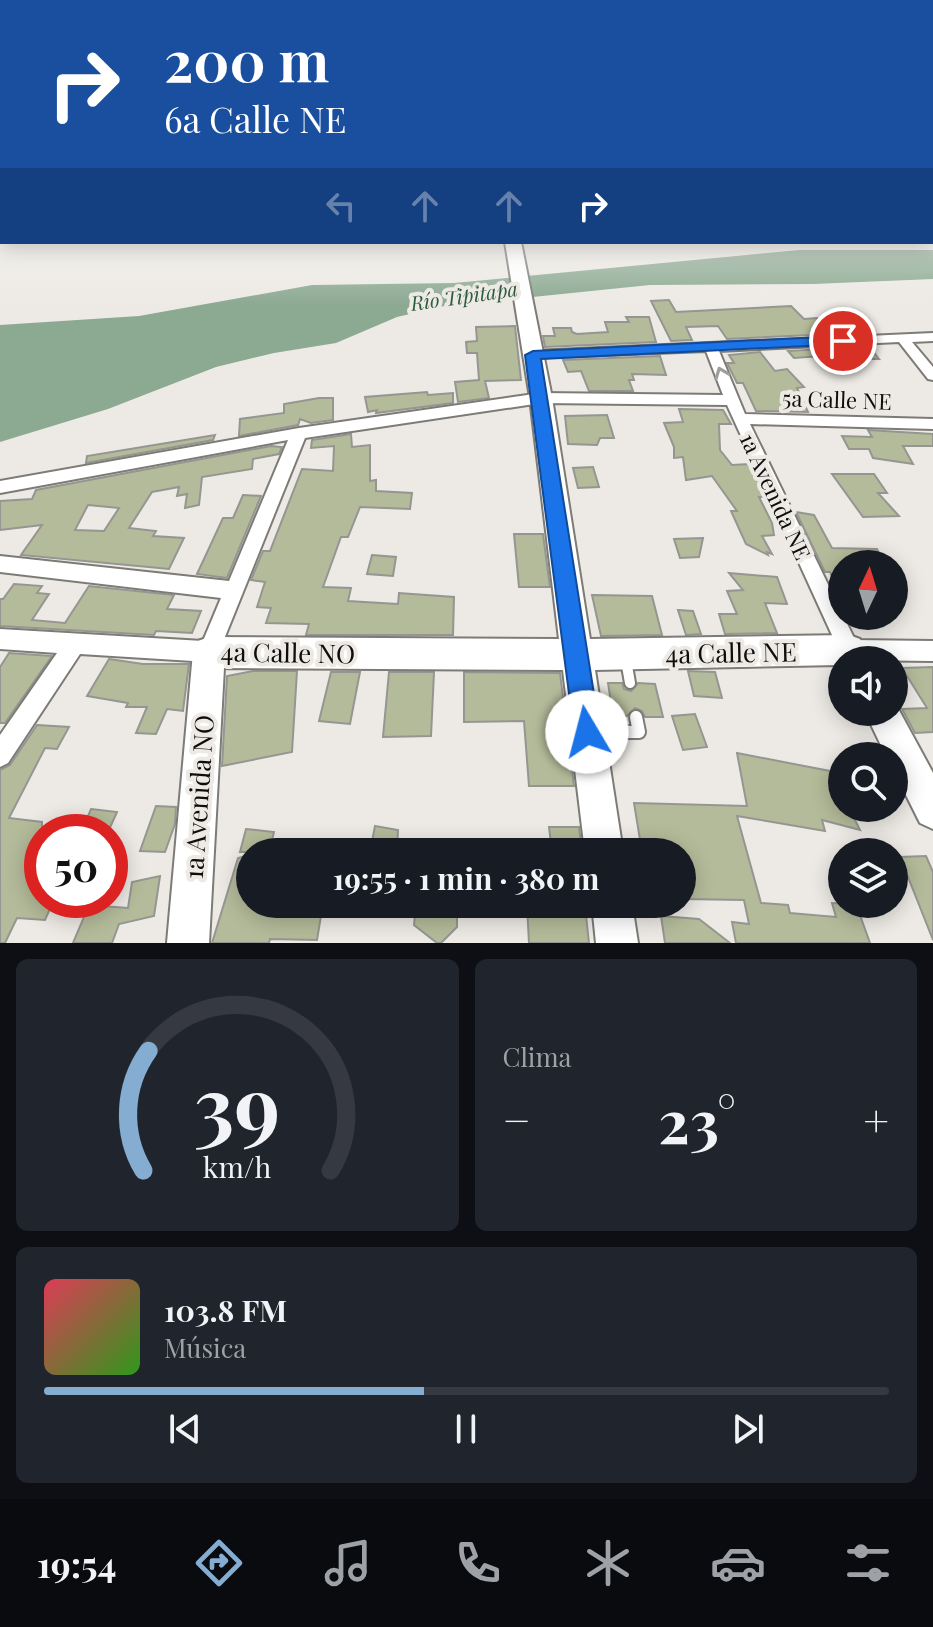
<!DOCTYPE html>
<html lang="es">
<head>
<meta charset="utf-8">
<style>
	body { margin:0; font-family:"Playfair Display",serif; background:#20242c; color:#f1f3f6; height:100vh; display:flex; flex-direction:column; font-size:30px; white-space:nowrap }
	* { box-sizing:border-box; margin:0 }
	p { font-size:26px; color:#9ea1a6 }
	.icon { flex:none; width:44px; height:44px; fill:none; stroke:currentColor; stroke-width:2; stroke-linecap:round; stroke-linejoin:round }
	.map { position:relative; height:943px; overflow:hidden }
	.panel { display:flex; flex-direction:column; gap:16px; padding:16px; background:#0d0f14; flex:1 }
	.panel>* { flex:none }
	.banner { position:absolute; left:0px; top:0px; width:934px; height:244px; box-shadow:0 4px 20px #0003; background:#1a4fa0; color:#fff; overflow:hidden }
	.needle { width:52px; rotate:4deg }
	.tools { position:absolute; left:828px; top:550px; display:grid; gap:16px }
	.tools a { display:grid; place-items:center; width:80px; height:80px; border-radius:50%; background:#171b24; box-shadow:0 4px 20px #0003; font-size:40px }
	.speed { position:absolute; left:24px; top:814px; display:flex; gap:16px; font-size:40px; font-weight:700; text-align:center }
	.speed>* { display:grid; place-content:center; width:104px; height:104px; border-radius:50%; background:#171b24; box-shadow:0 4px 20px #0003; line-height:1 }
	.speed .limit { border:12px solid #d22; background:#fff; color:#111 }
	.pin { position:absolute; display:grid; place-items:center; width:68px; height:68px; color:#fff; margin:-34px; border:4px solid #fff; border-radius:50%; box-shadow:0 2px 8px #0007 }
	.me { position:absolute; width:88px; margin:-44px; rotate:352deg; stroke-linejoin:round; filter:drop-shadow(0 0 6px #0008) }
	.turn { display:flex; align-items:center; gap:28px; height:168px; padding:0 32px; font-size:36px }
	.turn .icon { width:104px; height:104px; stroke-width:2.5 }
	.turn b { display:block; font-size:56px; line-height:68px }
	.lanes { display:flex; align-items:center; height:76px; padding:0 32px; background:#0003; justify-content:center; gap:40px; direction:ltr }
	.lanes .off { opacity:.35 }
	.big { font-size:60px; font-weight:700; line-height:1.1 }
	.panel .tile { flex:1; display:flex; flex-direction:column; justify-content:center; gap:12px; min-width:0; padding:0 28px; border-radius:12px; background:#20242c }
	.panel .dial { align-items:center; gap:0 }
	.dial svg { height:208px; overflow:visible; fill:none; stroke:#363941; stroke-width:7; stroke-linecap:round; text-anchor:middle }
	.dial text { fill:#f1f3f6; stroke:none }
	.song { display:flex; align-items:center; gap:24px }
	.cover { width:96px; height:96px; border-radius:12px; background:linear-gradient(135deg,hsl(350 70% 55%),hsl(110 70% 35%)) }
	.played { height:8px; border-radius:4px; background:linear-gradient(90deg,#85add2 45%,#363941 45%) }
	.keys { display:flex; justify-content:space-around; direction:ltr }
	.heat { display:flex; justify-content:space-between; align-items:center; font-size:44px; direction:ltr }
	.panel .tiles { flex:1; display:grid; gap:16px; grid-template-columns:1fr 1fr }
	.tile:last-child { grid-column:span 2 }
	.trip { position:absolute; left:236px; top:838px; width:460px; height:80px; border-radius:40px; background:#171b24; box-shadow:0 4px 20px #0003; font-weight:700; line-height:80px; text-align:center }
	.menu { display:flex; height:128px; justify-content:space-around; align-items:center; background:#090b0e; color:#9ea1a6 }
	.menu .icon { width:56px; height:56px }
	.menu .on { color:#85add2 }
	.menu b { font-size:36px; color:#f1f3f6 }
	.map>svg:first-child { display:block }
	.water { fill:#8ca992 }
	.building { fill:#b4bb9a; stroke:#959691; stroke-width:2; fill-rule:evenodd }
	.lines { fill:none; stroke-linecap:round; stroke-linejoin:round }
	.lane-far1-casing { stroke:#7d7b76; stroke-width:14 }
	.lane-casing { stroke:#7d7b76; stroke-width:16 }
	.street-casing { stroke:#7d7b76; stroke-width:4 }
	.secondary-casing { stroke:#7d7b76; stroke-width:4 }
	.lane-far1 { stroke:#fff; stroke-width:10 }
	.lane { stroke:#fff; stroke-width:12 }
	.street { fill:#fff; fill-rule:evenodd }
	.secondary { fill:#fff; fill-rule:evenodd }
	.oneway { stroke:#9f9e9d }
	.route { fill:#1a73e8; stroke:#114b97; stroke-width:2 }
	.labels { text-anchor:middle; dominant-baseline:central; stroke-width:8; stroke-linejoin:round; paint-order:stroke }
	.far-water-label { font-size:20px; font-style:italic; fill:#2c5c3b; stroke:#edeae5 }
	.street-label { font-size:22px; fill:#0e0d0b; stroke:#edeae5 }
	.near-street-label { font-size:26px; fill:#0e0d0b; stroke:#edeae5 }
</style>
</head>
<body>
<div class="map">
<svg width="933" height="943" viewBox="0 0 933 943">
	<rect width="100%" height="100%" fill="#edeae5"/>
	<path class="water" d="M799 250H933V279L813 284 650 285 444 306 397 317 336 343 274 353 216 367 108 409 0 442V325L139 316 312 285 454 283Z"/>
	<path class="building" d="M669 300 676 312 791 306 804 319 817 318 833 334 727 339 718 326 686 327 692 340 671 341 651 301Z
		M626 317H649L656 342 545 347 543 336H555L553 328H571L572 332 577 334 608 332 605 322H629Z
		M515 326 521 380 485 381 489 398 458 402 455 382 479 380 477 353H467L466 342 477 341 476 327Z
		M869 346 879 359H855L850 354 794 358 788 351Z
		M760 352 775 371 787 369 804 387 797 388 808 412 756 411 743 383H737L727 363H734L729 355Z
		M660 356 666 375 632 374 634 380H629L633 391H589L581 371 568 372 563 360Z
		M427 392 428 395 453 393V403L376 413 377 410 368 412 365 397Z
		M319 398H333V420L311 423 300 419 298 425 239 436 240 419 284 413V404Z
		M679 409 723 410 731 424H719L720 450 732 465 749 464 761 486 766 497H759L772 523 774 535 762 536 772 554 767 552 768 555 746 544 731 511H737L712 476 686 480 683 457 674 458V447L664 423 683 422Z
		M607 415 614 438H600L597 445 568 444 565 416Z
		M868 430 933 434V446H903L913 464 873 458 869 449H849L842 436 872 437Z
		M351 434 352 447 370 445V481L376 480V491L412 493 410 509 360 507 348 537H341L323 587 351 588 348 601 398 604 399 593 454 597 453 635H306L309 624 266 623 271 608 257 607 265 582 251 580 263 551H270L302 469 333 471 334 446 311 448 312 440Z
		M215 435 213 440 86 463 87 456Z
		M271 446 282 447 279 454 253 459 252 469 202 477 199 505 185 508 187 494 177 496 179 487 152 492 129 528 156 531 153 536 184 538 169 569 21 555 42 525 0 530V501L32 499 36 490ZM88 505 119 508 104 531 75 530Z
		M593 467 599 487 578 488 573 468Z
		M832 474H874L887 493H878L899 516 863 517Z
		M243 495 261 496 227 578 197 574 223 518H233Z
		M796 512 814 515 832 548 877 549 885 564H842V597L830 572H825Z
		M514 534H543L550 587H519Z
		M703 538 699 557 680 558 674 539Z
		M372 555 396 557 393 576 367 574Z
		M729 573 777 577 787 604 765 603 777 633 725 634 719 614H737L727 591 743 590Z
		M14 584 42 586 37 593 49 594 32 620 65 623 89 586 174 595 167 609 201 611 192 633 156 631 154 635 0 626V599H3Z
		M592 595 652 596 662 635 601 636Z
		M678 610 693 611 701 634 686 635Z
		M9 653 52 656 5 723H0V667Z
		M109 659 143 664H189L183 711 167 709 156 734 136 733 147 707H126L128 703 87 696Z
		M933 667V732L915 733 902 709 927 708 902 668Z
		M253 671H297L292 752 222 766 227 676Z
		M688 671 715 672 722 698 694 696Z
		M331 672H360L350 724 319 721Z
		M389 672H434L431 736 383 737Z
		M464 672 560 673 574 786H529L524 721 464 722Z
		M608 683H622L624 689 631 691 638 683 655 684 663 717H645L642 711 635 708 627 716H613Z
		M695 714 707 747 683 750 672 716Z
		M37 725 69 727 57 749 45 748 9 818 42 822V900H54L45 920 17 918 5 943H0V770L10 765Z
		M737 753 830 771 842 794V808H849L860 830 822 820 825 831 737 816 761 903 788 905 790 913 836 917 832 903 856 904 870 943H736L732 922 749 924 744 900 682 899V852H642L634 803 747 806Z
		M156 806 176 807 175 824 165 852 140 851Z
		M91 809 117 812 108 832H81Z
		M375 826 398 830 397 852H370Z
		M549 827H579L582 852H552Z
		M246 829 274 832 269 852H240Z
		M250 855V904H323L317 940 270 939 269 943H212L238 858Z
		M926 856 933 872V940L900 857Z
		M160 876 154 916 119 924 112 943H73L89 905 128 908 132 882Z
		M416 904H457V927L441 943H437L414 925Z
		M527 906H585L589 943H529Z
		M661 916 699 919 730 943H665Z"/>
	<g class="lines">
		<g class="lane-far1-casing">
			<path id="lane-far1" d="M626 660 630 683"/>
		</g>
		<g class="lane-casing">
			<path id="lane" d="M596 732H639L636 717"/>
		</g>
		<g class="street-casing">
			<path id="street" d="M932 180 933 181V187L932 186Z
				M932 209H933V215H932Z
				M933 333V341L912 342 933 367V380L928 379 899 342 719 351 745 414 933 419V429L750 424 855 640 933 641V661L848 660 842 657 727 405 541 403 305 438 216 659 209 662 80 654 8 763 0 767V735L57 653 0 649V629L203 641 221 598 0 572V556L229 581 288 440 0 493V481L299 428 541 393 723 395 706 351 528 358V352L533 351Z"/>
		</g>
		<g class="secondary-casing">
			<path id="secondary" d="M505 242H521L552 398 590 639 849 635 860 639 870 660H842V669L840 665 595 670 623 852H585L563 670 224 668 209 943H167L193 652 198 641 209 637 559 639 530 398Z
				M894 701 933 773V829L920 823 894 771V756H886L865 712H894Z
				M592 904H632L638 943H596Z"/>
		</g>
		<use href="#lane-far1" class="lane-far1"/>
		<use href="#lane" class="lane"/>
		<use href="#street" class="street"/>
		<use href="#secondary" class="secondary"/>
	</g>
	<defs><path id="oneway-chevron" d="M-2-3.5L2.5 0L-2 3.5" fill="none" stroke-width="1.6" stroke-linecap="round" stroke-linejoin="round" transform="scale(2)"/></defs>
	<use class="oneway" href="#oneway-chevron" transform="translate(721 373) rotate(-111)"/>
	<linearGradient id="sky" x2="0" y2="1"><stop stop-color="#83b0c6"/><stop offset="0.57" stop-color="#f7f6f3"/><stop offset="1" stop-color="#f7f6f3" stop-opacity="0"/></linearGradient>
	<rect width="933" height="305" fill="url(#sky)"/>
	<path class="route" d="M843 336 848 338V344L541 359 600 732 596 741 587 745 578 741 574 732 525 355 533 351Z"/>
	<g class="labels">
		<g class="far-water-label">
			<text transform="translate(464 295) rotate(-8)">Río Tipitapa</text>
		</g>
		<g class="street-label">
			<text transform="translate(837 399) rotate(2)">5a Calle NE</text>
			<text transform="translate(776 496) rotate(65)">1a Avenida NE</text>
		</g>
		<g class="near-street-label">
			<text transform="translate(288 652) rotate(1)">4a Calle NO</text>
			<text transform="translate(731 652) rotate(-1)">4a Calle NE</text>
			<text transform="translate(198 797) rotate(-86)">1a Avenida NO</text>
		</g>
	</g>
</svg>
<div class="tools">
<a><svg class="needle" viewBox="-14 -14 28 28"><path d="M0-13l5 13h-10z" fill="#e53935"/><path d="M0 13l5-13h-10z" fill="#9ea1a6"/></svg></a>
<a><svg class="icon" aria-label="sound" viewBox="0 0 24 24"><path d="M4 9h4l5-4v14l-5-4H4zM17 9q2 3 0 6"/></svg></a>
<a><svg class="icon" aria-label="search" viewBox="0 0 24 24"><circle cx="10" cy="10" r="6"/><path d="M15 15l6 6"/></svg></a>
<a><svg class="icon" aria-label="layers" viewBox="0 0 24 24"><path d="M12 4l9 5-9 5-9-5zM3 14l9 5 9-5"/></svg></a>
</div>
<div class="speed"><div class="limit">50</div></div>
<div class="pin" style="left:843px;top:341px;background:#d93025"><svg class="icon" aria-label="arrive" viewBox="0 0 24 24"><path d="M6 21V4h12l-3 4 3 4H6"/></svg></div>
<svg class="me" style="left:587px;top:732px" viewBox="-20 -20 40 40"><circle r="19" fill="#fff"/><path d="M0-13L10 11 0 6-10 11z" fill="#1a73e8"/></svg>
<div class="trip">19:55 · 1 min · 380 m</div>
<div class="banner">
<div class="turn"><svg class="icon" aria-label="right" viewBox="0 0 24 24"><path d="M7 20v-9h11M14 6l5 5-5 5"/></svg><div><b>200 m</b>6a Calle NE</div></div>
<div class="lanes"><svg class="icon off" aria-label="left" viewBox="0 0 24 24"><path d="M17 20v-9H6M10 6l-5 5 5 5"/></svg><svg class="icon off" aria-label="ahead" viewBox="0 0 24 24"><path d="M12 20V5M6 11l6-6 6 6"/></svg><svg class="icon off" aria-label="ahead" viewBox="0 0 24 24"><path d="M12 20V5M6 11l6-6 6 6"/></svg><svg class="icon" aria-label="right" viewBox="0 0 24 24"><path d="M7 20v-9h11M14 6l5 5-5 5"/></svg></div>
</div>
</div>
<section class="panel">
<div class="tiles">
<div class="tile dial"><svg viewBox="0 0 100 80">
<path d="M14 69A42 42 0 1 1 86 69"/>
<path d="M14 69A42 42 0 0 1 16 23" stroke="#85add2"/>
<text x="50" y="56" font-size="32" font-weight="700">39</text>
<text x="50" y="72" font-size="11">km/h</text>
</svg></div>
<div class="tile"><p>Clima</p>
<div class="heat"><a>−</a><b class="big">23°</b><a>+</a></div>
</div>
<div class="tile">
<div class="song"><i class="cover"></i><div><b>103.8 FM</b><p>Música</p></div></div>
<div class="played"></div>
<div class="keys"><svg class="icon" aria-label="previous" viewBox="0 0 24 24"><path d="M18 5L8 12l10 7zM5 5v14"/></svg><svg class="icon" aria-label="pause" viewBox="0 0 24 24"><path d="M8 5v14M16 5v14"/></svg><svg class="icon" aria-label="next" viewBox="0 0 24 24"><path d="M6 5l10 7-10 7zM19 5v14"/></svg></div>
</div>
</div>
</section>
<nav class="menu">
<b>19:54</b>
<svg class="icon on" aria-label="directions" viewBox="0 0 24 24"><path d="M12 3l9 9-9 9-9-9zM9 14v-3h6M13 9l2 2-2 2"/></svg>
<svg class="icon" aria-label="music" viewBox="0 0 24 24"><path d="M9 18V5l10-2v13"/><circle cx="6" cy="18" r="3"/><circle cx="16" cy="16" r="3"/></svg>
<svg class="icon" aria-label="phone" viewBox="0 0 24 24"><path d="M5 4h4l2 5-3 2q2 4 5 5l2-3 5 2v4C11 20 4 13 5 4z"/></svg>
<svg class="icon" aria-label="climate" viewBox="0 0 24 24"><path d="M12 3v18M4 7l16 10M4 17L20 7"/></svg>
<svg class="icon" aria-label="car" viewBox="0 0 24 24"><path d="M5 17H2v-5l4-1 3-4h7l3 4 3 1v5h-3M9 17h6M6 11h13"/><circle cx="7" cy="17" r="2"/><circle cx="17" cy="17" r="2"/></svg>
<svg class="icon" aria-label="filters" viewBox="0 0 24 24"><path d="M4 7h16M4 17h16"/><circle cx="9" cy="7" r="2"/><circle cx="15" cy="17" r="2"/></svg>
</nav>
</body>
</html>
